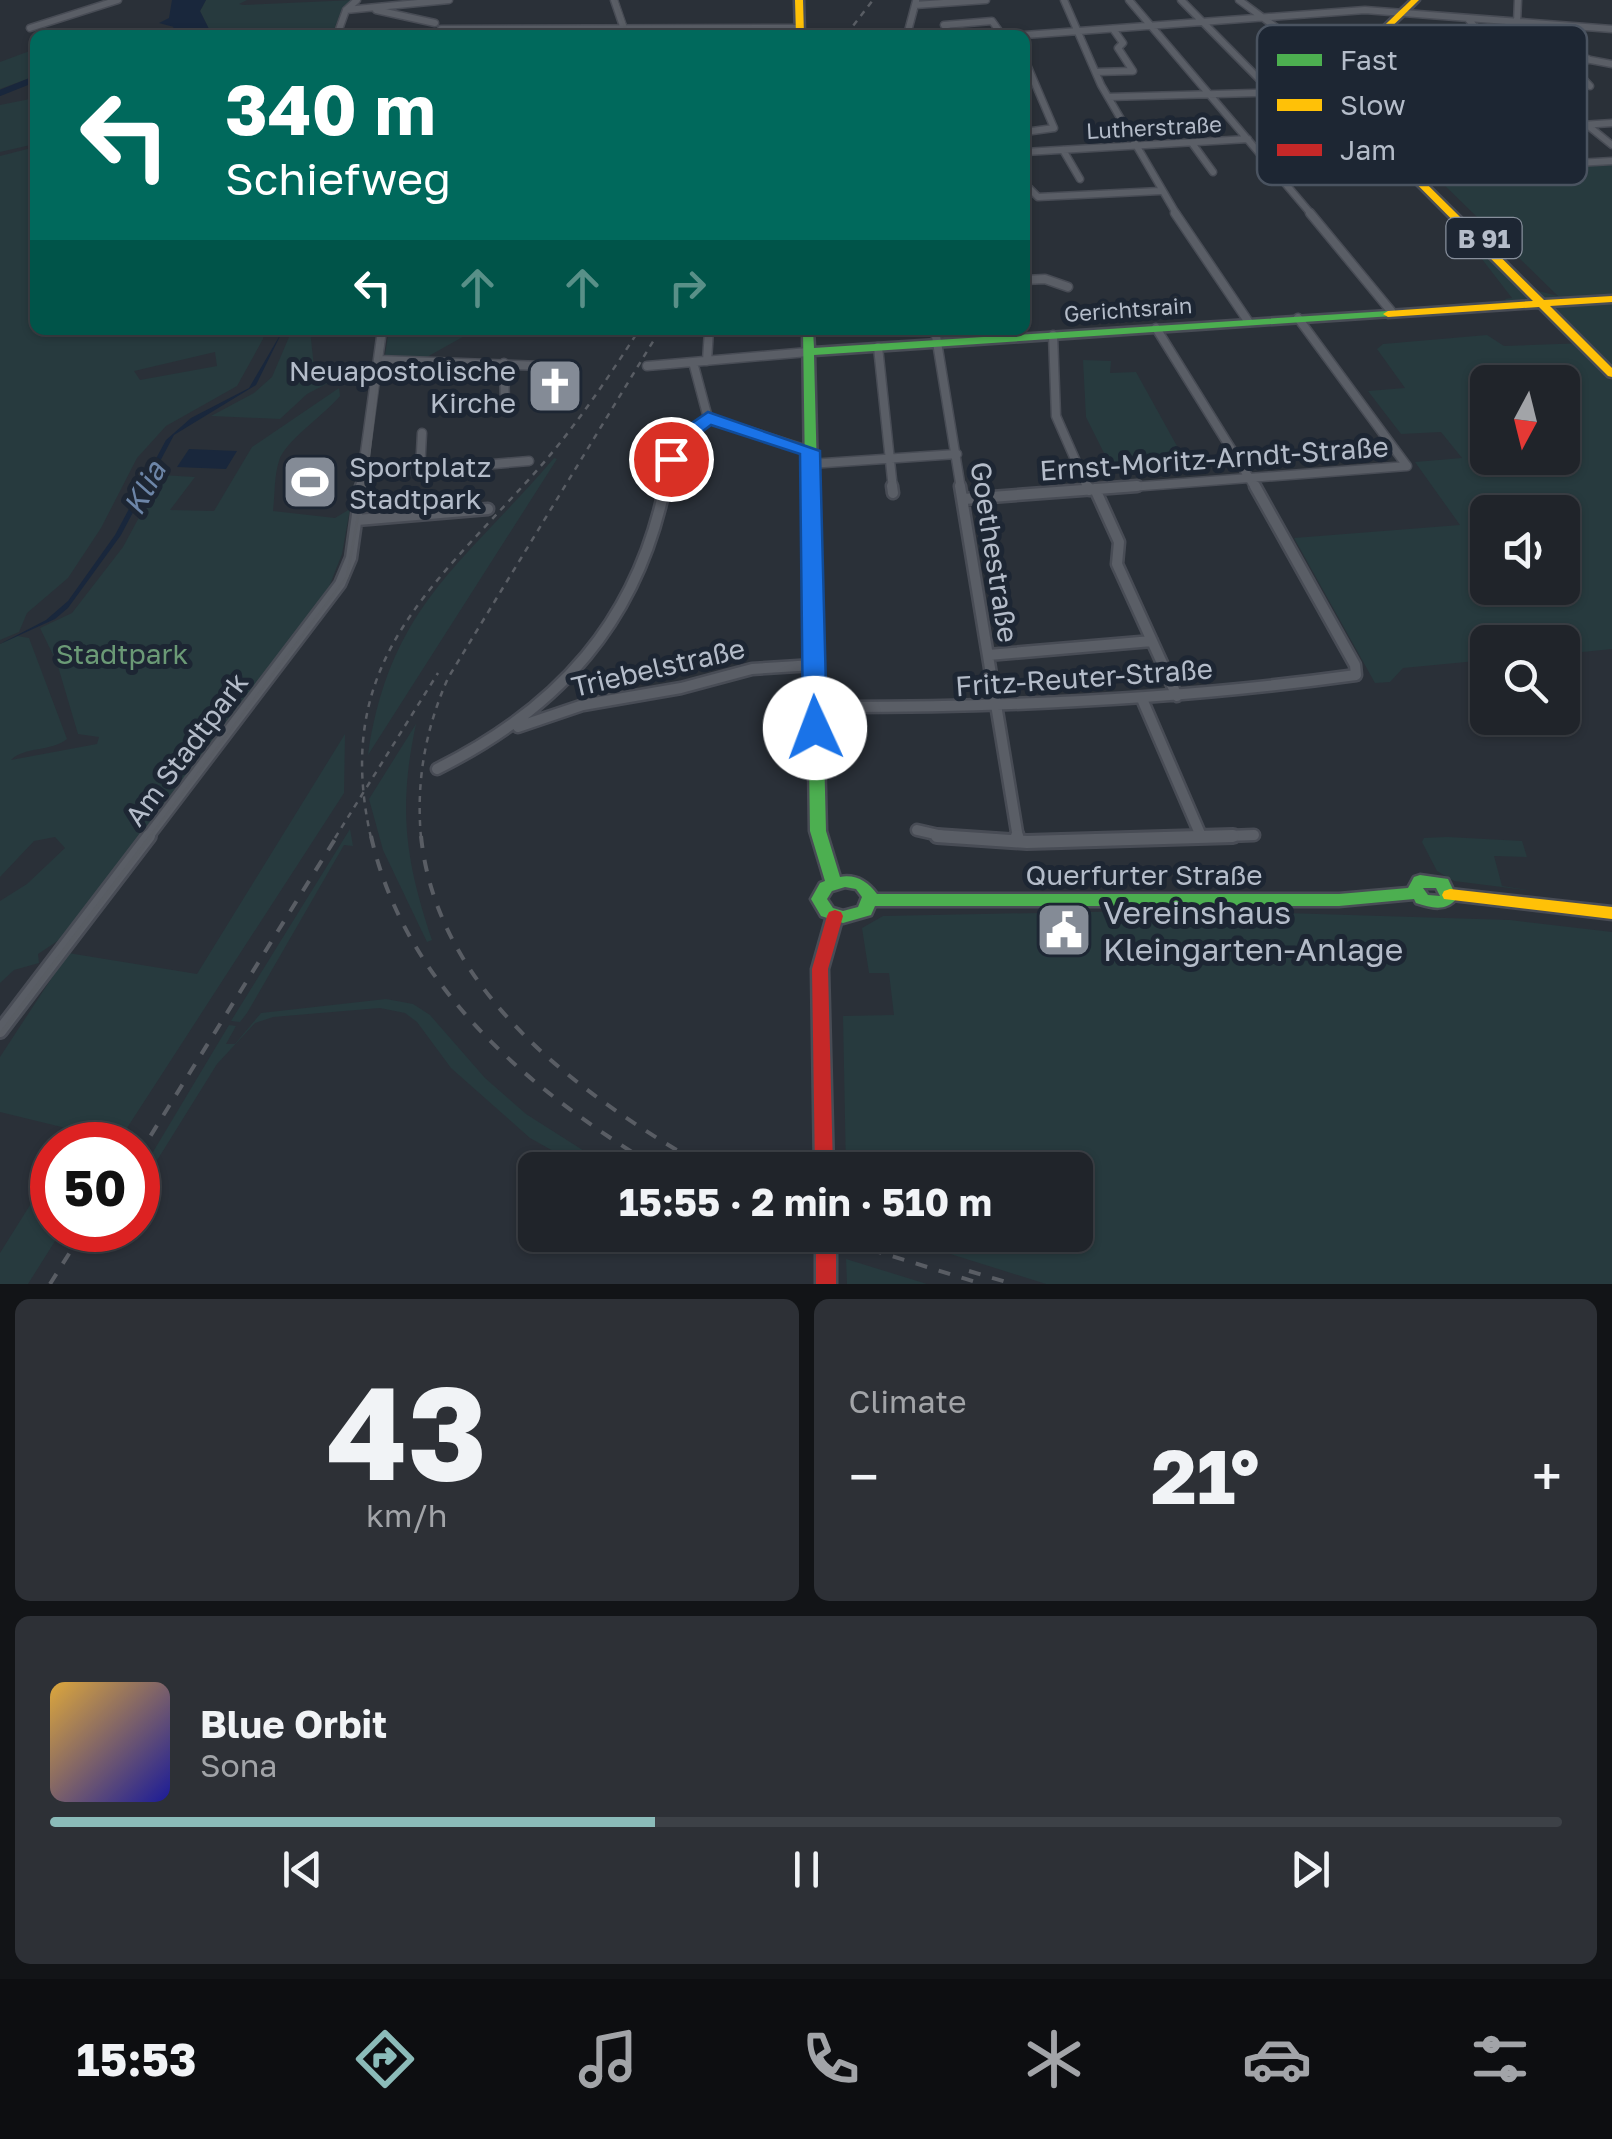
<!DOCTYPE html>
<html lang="en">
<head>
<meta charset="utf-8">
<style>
	body { margin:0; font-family:"Golos Text",sans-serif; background:#2d3036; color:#f1f3f6; height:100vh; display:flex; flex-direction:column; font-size:38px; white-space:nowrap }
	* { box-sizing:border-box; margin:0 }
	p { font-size:32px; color:#a2a4a8 }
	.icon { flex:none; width:55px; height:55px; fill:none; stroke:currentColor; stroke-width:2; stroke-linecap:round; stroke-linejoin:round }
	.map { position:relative; height:1284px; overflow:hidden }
	.panel { display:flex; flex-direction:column; gap:15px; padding:15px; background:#121417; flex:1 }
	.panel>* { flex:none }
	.hud { position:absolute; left:30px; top:30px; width:1000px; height:305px; border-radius:15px; box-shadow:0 2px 8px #0004,0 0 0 2px #3d4147; background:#00695c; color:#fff; overflow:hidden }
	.needle { width:65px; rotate:187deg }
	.controls { position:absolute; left:1470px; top:365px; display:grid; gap:20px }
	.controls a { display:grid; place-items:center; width:110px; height:110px; border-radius:15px; background:#20242a; box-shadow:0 2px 8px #0004,0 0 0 2px #3d4147; font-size:50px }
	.speed { position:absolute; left:30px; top:1122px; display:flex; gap:20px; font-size:50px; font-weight:700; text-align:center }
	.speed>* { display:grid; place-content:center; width:130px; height:130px; border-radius:50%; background:#20242a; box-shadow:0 2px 8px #0004,0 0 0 2px #3d4147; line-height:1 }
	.speed .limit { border:15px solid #d22; background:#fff; color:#111 }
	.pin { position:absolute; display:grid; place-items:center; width:85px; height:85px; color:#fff; margin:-42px; border:5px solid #fff; border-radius:50%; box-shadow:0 2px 10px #0007 }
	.me { position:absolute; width:110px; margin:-55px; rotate:358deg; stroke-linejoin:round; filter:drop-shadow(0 0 8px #0008) }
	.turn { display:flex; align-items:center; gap:35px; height:210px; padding:0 30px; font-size:45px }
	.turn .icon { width:130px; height:130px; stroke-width:2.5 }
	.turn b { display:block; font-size:70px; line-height:85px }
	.lanes { display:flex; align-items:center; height:95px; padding:0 30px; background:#0003; justify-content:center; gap:50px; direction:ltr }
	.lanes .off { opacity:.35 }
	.big { font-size:75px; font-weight:700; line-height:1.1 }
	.panel .widget { flex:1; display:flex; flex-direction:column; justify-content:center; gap:15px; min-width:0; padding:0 35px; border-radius:15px; background:#2d3036 }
	.panel .dial { align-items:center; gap:0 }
	.dial b { font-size:130px; line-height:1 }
	.song { display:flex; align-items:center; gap:30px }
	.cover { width:120px; height:120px; border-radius:15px; background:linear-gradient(135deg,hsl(40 70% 55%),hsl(240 70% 35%)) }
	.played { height:10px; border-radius:5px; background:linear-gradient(90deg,#8bbbb9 40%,#3d4147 40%) }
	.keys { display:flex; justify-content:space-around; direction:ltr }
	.heat { display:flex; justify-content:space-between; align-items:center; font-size:55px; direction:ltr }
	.panel .tiles { flex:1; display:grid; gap:15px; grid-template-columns:1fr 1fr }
	.widget:last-child { grid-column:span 2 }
	.trip { position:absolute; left:518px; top:1152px; width:575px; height:100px; border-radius:15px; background:#20242a; box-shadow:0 2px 8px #0004,0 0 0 2px #3d4147; font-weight:700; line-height:100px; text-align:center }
	.menu { display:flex; height:160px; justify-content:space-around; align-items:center; background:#0d0e11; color:#a2a4a8 }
	.menu .icon { width:70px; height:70px }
	.menu .active { color:#8bbbb9 }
	.menu b { font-size:45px; color:#f1f3f6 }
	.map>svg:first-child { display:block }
	.green { fill:#273a3e; fill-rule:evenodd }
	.water { fill:#19273c }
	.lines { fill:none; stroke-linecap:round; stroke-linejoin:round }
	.stream { stroke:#19273c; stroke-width:2.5 }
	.canal { stroke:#19273c; stroke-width:6 }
	.street-far3-casing { stroke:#484c55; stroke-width:9 }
	.street-far2-casing { stroke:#484c55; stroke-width:11 }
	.street-far1-casing { stroke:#484c55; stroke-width:15 }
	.street-casing { stroke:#484c55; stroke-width:18 }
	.fast-casing { stroke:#484c55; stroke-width:5 }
	.slow-casing { stroke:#484c55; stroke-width:5 }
	.jam-casing { stroke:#484c55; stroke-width:5 }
	.street-far3 { stroke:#5a5e66; stroke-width:6 }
	.street-far2 { stroke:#5a5e66; stroke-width:8 }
	.street-far1 { stroke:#5a5e66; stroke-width:10 }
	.street { stroke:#5a5e66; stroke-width:12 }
	.fast { fill:#4caf50; fill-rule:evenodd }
	.slow { fill:#ffc107; fill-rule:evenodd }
	.jam { fill:#c62828; fill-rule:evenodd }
	.tram-far1 { stroke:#595d64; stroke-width:2.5 }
	.tram { stroke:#595d64; stroke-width:4 }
	.rail-far1 { stroke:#595d64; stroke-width:2.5; stroke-dasharray:6 6; stroke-linecap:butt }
	.rail { stroke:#595d64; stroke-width:4; stroke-dasharray:12 12; stroke-linecap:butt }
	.route { fill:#1a73e8; stroke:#114b97; stroke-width:2.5 }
	.labels { text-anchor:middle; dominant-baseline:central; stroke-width:10; stroke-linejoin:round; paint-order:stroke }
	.far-street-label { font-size:22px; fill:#b4bcc9; stroke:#1d2633 }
	.shield { fill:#1d2633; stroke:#878f9c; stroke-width:2.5 }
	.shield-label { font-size:25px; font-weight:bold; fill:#b4bcc9 }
	.poi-label { font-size:28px; fill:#b4bcc9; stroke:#1d2633; text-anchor:end }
	.street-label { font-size:28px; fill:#b4bcc9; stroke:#1d2633 }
	.park-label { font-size:28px; fill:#6b9a76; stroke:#1d2633 }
	.water-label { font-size:30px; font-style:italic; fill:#6d86a8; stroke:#1d2633 }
	.near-poi-label { font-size:32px; fill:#b4bcc9; stroke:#1d2633; text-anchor:start }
	.key { fill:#1d2633; stroke:#4a5360; stroke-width:2.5 }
	.key-label { font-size:28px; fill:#b4bcc9 }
</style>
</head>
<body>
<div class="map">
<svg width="1612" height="1284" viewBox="0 0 1612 1284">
	<rect width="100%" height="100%" fill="#2a3038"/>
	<path class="green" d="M206 0H247L239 4 243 5 354 0 342 9 332 35H212L200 11Z
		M35 49V76L0 89V62Z
		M35 98V144L0 152V105Z
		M35 147V330H264L263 339 237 386 166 426 137 458 101 528 68 578 27 613 19 632 0 640V156ZM215 352 217 366 140 380 134 371Z
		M1612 165V649L1563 654 1562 642H1488L1487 660 1403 668 1390 682 1375 683 1294 538 1460 525 1415 462 1462 458 1441 432 1401 434 1368 391 1405 388 1377 349 1383 344 1487 335 1504 346 1586 343 1552 311 1512 307 1505 299 1512 298 1478 254 1491 253 1534 290 1558 296 1434 175ZM1488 382H1562V458H1488ZM1488 512H1562V588H1488Z
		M292 330H310L314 367 329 372 332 381 307 394 280 419 211 416 254 393 272 377Z
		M389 330H475L427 357 385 355Z
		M1083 360 1111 361 1110 373 1136 372 1183 457 1109 463 1086 417Z
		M339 388 340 396C324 415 284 442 279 461 274 476 275 495 273 511L335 518 350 509 342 554 327 592 59 940 38 954 39 963 14 970 0 983V901L27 884 65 848 55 837 34 841 0 877V644L17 636 29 638 67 739C51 752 25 746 11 760L97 744 99 737 78 734 57 663 40 628 72 613 123 547 162 475 195 477 170 510 214 511 252 447Z
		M554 458 557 459 368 755C390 605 463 565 554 458Z
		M416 724C398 808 405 859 432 940L427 942 383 850 369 799Z
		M345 734 344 793 116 1145H70L78 1131 0 1112V1057L68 953 197 974Z
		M350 829 353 846 344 845 247 1013 240 1022 231 1021Z
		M1448 837 1522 841 1527 857 1494 856 1502 886 1534 891 1454 881 1437 871 1422 842 1424 838Z
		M1187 910 1510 920 1612 932V1284H1046L890 1235H1075V1170H846L843 1016 894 1015 889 973H869L862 928 883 916Z
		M386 999 413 1004 430 1015 485 1078 526 1114 614 1170H587L530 1138 451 1068 417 1022 405 1013 380 1008 273 1017 255 1023 217 1064 138 1191V1177L229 1025 236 1026 226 1044H235L261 1013Z
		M52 1170V1230H62L28 1284H0V1253Z
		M846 1259 927 1284H847Z"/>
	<path class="water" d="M172 0H206L200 11 212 35H164L174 27 159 23 169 18Z
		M283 330 256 385 174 435 121 535 68 608 55 619 0 644 46 620 68 601 115 535 166 440 191 418 249 388Z
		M189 449 237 451 226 469 177 467Z"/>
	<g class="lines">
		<path class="stream" d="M120 35 141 31"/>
		<path class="canal" d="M130 35 143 31
			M0 93 35 79"/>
		<g class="street-far3-casing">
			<path id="street-far3" d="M614 0 625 32
				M1064 0 1101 85 1177 215
				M1129 0 1312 215
				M1181 0 1268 88
				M915 5 986 0
				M346 10 449 0
				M376 10 435 23
				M1468 19 1490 44 1463 63V70L1531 128
				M1517 23 1518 0
				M30 28 118 0
				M441 29 800 28
				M1113 29 1123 43 1118 48 1133 71
				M1272 29 1318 85
				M337 35 346 10 357 0
				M907 35 916 1
				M951 35 944 25 992 21 1002 35
				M1025 35 1365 10 1612 29
				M1490 41 1612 64
				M1588 59 1575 70 1590 86
				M1025 60 1054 128 1025 132
				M1096 72 1133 71
				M1108 97 1321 91 1318 85 1328 84 1281 31 1239 0
				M1586 124 1612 145
				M1381 138 1612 123
				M1192 143 1213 172
				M1063 150 1080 179
				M1025 152 1248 139
				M1417 172 1612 161
				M1025 184 1038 197 1160 191"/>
		</g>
		<g class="street-far2-casing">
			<path id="street-far2" d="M1175 213 1248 321
				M1310 213 1391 311
				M1025 280 1045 279 1068 287
				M1298 318 1407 466
				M1156 328 1256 489
				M935 330 961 489
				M1053 335 1056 416 1088 489
				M878 347 893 489
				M378 360 569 367
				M707 361 709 330
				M504 363 505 407
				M647 366 808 352
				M708 418 810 451
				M810 464 957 454
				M420 471 422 433
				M364 475 529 461
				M360 489 382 330
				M665 489 680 448 708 418 693 362
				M1104 489 1407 466"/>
		</g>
		<g class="street-far1-casing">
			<path id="street-far1" d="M892 486 893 493
				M960 486 1018 838
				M1087 486 1089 490
				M1095 489 1119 542 1117 564 1177 696
				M964 499 1137 486
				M357 520 488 509
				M988 655 1152 641
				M1142 699 1201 836
				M815 707C996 708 1176 700 1356 675L1355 665 1255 486
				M518 727 583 705 681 688 752 669 814 665
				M437 769C559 708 637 622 665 486
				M917 830 952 838
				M147 838 340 584 351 558 361 486
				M1176 838 1254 835"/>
		</g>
		<g class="street-casing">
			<path id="street" d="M937 836 1027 842 1233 836
				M1017 836 1018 840
				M0 1031 149 836"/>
		</g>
		<g class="fast-casing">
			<path id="fast" d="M1388 311 1393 314 1392 316 814 355 826 831 840 877C856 874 868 882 877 894H1339L1408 888 1414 877 1420 875 1448 879 1457 898C1446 912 1432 908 1416 903L1414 899 1339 906H875L871 915 843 923 821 916 811 899 820 883 825 881 810 831 803 330H813L814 348ZM845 887 856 889 862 897 858 907 843 911 833 908 827 899 832 891ZM1423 888H1436L1440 896 1428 895Z"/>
		</g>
		<g class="slow-casing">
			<path id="slow" d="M795 0H803L804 35H796Z
				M1411 0H1419C1385 35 1347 59 1355 113L1544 300 1612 296V302L1550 306 1612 368V377L1608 376 1539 307 1388 317 1383 314 1388 311 1533 301 1347 114C1339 61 1376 34 1411 0Z
				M1450 889 1612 907V919L1444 899 1442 895 1444 891Z"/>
		</g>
		<g class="jam-casing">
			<path id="jam" d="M835 910 841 912 843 916 828 969 833 1170H815L812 969 827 916 829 912Z
				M816 1235H836V1284H816Z"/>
		</g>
		<use href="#street-far3" class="street-far3"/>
		<use href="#street-far2" class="street-far2"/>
		<use href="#street-far1" class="street-far1"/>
		<use href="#street" class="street"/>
		<use href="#fast" class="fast"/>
		<use href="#slow" class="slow"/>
		<use href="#jam" class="jam"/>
		<path class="tram-far1" d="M616 0 628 35
			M149 838 347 577 369 456 384 330"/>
		<path class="tram" d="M0 1035 151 836"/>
		<path class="rail-far1" d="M846 35 873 0
			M335 838 438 673
			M371 838C332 666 427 592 531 477 572 432 606 381 639 330
			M421 838C416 782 425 730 448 678L660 330"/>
		<path class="rail" d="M371 836C405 988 533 1093 661 1170
			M421 836C437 994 584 1098 711 1170
			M138 1156 337 836
			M824 1235 982 1284
			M969 1271 1013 1284
			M50 1284 84 1230"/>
	</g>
	<path class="route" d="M708 412 820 451 827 728 824 734 815 736 803 728 800 454 711 425 690 441 678 463H664L661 459 676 434Z"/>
	<defs>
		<g id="church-square" transform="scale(2.875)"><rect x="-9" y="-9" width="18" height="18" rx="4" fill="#848b96" stroke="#1d2633"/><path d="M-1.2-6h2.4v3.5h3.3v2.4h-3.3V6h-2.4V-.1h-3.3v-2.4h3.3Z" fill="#fff"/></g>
		<g id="stadium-square" transform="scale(2.875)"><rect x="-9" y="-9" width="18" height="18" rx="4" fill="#848b96" stroke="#1d2633"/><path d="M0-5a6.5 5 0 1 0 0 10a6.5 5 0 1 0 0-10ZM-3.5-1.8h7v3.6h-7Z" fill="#fff"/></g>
		<g id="civic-square" transform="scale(2.875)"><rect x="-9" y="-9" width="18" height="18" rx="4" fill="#848b96" stroke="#1d2633"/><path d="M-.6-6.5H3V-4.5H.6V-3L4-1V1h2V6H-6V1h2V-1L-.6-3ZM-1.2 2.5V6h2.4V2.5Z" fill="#fff"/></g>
	</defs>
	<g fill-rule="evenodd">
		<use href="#church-square" x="555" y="386"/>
		<use href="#stadium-square" x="310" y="482"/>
		<use href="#civic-square" x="1064" y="930"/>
	</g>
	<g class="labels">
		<g class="far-street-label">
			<text transform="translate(1154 127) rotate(-3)">Lutherstraße</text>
			<text transform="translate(1128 309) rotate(-4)">Gerichtsrain</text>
		</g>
		<rect class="shield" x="1446.5" y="218" width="75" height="40" rx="8"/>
		<g class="shield-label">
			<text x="1484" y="238">B 91</text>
		</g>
		<g class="poi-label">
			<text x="516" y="370">Neuapostolische<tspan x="516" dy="32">Kirche</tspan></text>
			<text x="349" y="466" text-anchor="start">Sportplatz<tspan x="349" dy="32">Stadtpark</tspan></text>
		</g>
		<g class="street-label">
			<text transform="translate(1214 458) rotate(-4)">Ernst-Moritz-Arndt-Straße</text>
			<text transform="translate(995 552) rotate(81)">Goethestraße</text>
			<text transform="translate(658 667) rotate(-13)">Triebelstraße</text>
			<text transform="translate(1084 677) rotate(-4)">Fritz-Reuter-Straße</text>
			<text transform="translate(186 749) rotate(-53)">Am Stadtpark</text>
			<text x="1144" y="874">Querfurter Straße</text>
		</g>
		<g class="park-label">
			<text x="122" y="653">Stadtpark</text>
		</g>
		<g class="water-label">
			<text transform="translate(144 488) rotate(-62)">Klia</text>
		</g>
		<g class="near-poi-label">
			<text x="1103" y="912">Vereinshaus<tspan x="1103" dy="37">Kleingarten-Anlage</tspan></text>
		</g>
	</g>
	<rect x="1257" y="25" width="330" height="160" rx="15" class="key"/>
	<rect x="1277" y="54" width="45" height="12" fill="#4caf50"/>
	<rect x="1277" y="99" width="45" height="12" fill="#ffc107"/>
	<rect x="1277" y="144" width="45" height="12" fill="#c62828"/>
	<g class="key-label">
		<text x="1340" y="70">Fast</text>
		<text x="1340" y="115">Slow</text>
		<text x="1340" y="160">Jam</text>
	</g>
</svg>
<div class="controls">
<a><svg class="needle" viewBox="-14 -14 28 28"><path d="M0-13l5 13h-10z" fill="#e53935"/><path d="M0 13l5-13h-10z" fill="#a2a4a8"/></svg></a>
<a><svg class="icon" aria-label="sound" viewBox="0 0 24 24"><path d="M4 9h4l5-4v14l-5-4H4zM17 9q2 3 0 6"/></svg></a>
<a><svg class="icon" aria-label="search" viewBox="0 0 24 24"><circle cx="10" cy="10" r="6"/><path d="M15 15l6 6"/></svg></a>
</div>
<div class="speed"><div class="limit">50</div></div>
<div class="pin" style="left:671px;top:459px;background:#d93025"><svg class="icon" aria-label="arrive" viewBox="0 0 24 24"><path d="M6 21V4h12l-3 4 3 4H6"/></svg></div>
<svg class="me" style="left:815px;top:728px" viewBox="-20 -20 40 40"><circle r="19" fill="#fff"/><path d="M0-13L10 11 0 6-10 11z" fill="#1a73e8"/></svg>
<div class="trip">15:55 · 2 min · 510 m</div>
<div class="hud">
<div class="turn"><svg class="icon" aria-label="left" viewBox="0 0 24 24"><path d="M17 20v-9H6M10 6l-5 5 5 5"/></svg><div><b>340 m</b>Schiefweg</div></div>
<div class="lanes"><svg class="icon" aria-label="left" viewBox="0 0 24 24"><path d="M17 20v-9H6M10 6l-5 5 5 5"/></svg><svg class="icon off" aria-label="ahead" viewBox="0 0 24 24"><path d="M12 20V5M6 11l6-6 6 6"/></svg><svg class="icon off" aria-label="ahead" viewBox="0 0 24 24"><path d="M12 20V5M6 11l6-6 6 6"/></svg><svg class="icon off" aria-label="right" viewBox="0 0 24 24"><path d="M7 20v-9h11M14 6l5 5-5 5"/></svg></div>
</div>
</div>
<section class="panel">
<div class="tiles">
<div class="widget dial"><b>43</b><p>km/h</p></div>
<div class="widget"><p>Climate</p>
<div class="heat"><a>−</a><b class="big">21°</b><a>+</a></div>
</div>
<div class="widget">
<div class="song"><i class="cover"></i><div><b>Blue Orbit</b><p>Sona</p></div></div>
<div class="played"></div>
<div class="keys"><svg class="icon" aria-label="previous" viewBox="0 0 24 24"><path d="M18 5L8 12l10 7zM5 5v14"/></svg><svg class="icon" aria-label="pause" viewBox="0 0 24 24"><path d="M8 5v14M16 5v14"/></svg><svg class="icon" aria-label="next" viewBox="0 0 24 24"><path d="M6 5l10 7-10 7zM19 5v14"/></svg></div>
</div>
</div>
</section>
<nav class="menu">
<b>15:53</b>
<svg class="icon active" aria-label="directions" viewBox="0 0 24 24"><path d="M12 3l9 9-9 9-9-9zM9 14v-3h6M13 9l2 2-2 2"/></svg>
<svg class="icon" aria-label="music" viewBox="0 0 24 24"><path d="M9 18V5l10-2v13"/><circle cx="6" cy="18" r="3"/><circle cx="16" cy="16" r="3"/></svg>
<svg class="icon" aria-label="phone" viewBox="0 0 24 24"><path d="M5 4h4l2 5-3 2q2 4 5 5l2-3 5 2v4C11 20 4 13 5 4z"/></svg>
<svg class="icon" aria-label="climate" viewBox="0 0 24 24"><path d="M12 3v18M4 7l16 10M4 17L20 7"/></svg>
<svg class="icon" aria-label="car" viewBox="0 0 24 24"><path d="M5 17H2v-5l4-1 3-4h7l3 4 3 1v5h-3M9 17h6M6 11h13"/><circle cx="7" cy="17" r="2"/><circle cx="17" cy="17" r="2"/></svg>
<svg class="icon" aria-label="filters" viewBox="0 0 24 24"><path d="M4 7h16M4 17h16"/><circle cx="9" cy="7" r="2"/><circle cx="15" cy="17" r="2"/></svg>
</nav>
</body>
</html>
